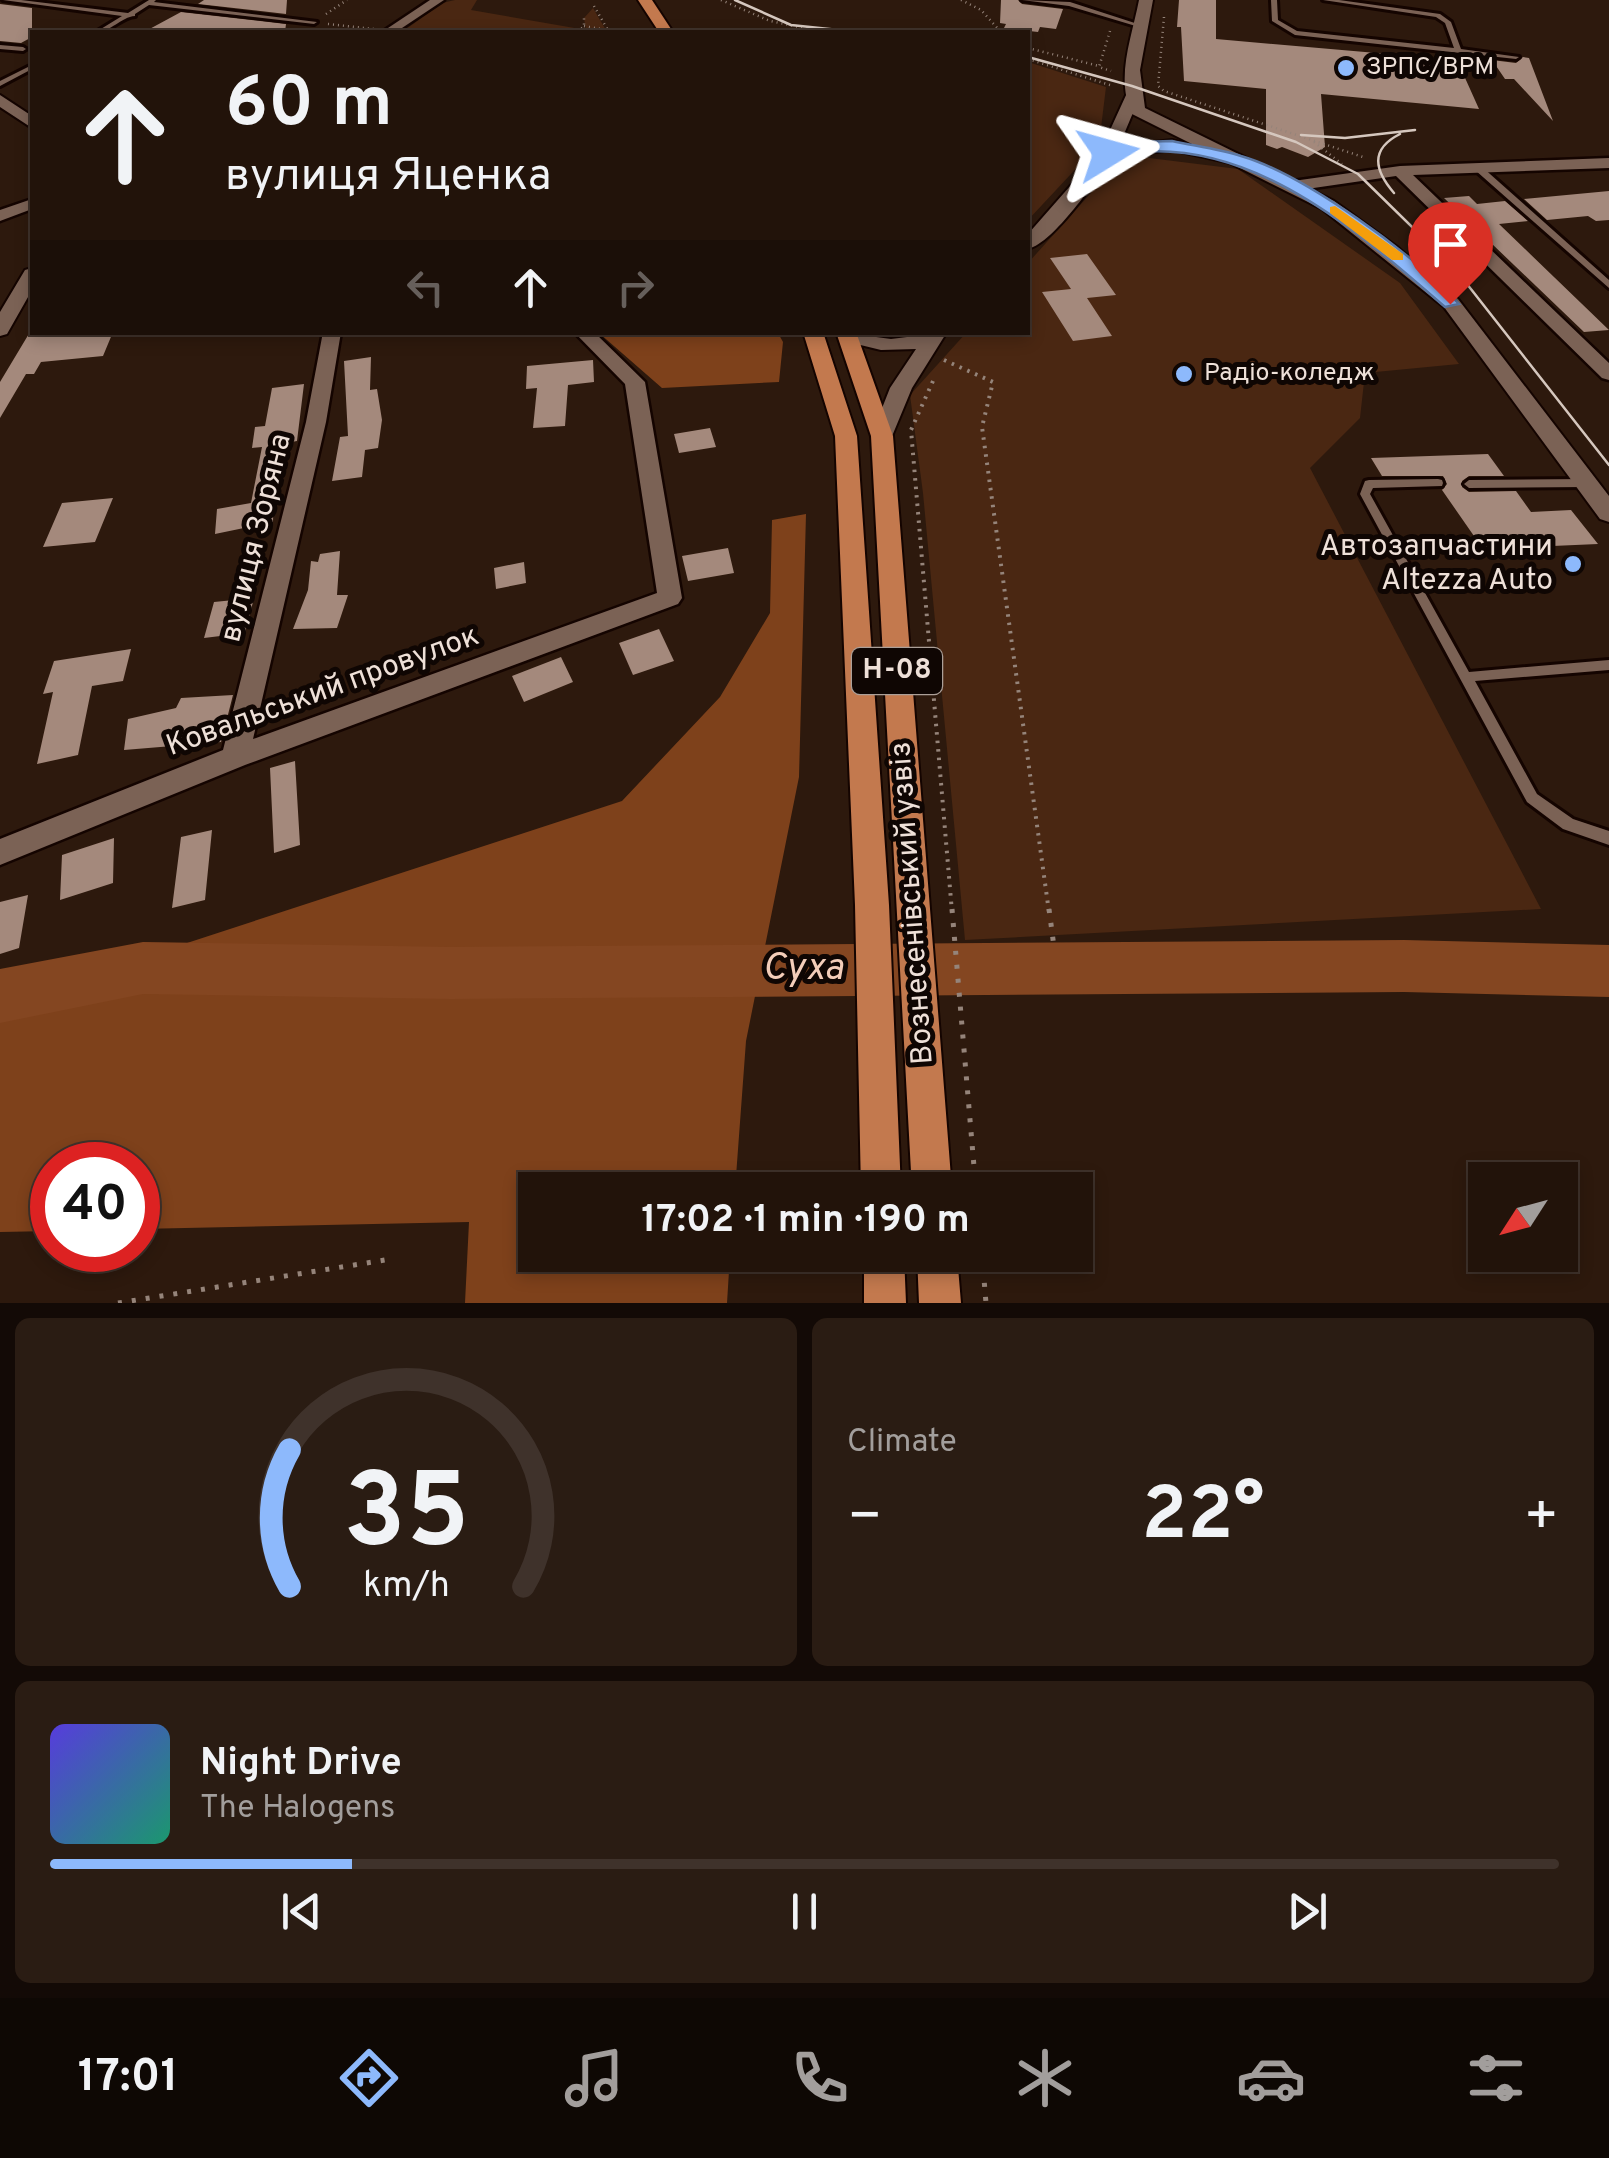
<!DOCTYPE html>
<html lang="en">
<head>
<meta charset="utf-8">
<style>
	body { margin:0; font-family:Overpass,sans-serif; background:#2a1c13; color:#f1f3f6; height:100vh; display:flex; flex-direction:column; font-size:38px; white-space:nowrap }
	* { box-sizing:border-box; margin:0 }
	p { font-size:32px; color:#a29e9c }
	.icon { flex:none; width:55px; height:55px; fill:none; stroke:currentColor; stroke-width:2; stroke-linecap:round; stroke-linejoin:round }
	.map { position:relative; height:1303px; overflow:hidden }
	.drawer { display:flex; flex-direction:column; gap:15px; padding:15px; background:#130a06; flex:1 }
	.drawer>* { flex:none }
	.top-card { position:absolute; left:30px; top:30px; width:1000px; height:305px; border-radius:0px; box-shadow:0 5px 15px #0003,0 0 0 2px #3f322b; background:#22130a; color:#f1f3f6; overflow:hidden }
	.needle { width:65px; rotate:234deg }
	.controls { position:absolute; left:1468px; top:1162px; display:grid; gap:20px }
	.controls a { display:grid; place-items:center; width:110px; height:110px; border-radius:0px; background:#22130a; box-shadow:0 5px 15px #0003,0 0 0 2px #3f322b; font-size:50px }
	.speed { position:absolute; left:30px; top:1142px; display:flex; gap:20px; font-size:50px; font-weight:700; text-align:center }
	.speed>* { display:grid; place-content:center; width:130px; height:130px; border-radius:50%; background:#22130a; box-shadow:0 5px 15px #0003,0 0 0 2px #3f322b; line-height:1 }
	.speed .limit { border:15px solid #d22; background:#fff; color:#111 }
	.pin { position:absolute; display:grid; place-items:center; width:85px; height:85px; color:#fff; margin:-102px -42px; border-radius:50% 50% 50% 0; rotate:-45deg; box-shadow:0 0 10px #0007 }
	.pin .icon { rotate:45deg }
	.me { position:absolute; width:110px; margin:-55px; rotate:82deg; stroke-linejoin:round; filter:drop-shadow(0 0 8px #0008) }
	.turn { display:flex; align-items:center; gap:35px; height:210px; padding:0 30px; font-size:45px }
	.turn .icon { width:130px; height:130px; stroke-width:2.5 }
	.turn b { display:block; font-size:70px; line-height:85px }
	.lanes { display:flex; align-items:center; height:95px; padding:0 30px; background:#0003; justify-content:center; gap:50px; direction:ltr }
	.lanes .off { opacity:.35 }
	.big { font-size:75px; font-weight:700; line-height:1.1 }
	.drawer .card { flex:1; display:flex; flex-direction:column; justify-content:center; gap:15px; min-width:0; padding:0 35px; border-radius:15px; background:#2a1c13 }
	.drawer .dial { align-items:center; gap:0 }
	.dial svg { height:260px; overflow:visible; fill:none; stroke:#3f322b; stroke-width:7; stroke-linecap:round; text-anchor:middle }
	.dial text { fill:#f1f3f6; stroke:none }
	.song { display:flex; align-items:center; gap:30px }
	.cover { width:120px; height:120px; border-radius:15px; background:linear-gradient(135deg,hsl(250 70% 55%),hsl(160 70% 35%)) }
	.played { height:10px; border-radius:5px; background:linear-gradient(90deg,#8db9fc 20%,#3f322b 20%) }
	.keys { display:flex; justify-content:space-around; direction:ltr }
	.heat { display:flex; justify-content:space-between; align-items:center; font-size:55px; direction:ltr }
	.drawer .tiles { flex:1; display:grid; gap:15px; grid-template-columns:1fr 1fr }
	.card:last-child { grid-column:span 2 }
	.trip { position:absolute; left:518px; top:1172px; width:575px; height:100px; border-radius:0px; background:#22130a; box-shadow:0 5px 15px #0003,0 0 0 2px #3f322b; font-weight:700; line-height:100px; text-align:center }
	.tab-bar { display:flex; height:160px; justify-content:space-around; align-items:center; background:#0e0804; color:#a29e9c }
	.tab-bar .icon { width:70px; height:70px }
	.tab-bar .current { color:#8db9fc }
	.tab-bar b { font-size:45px; color:#f1f3f6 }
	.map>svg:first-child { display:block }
	.green { fill:#4a2712 }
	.forest { fill:#7e411b }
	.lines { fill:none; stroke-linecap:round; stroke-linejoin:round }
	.river { fill:#844621; fill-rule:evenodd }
	.building { fill:#a4897c }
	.service-casing { stroke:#140400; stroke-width:6 }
	.minor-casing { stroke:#140400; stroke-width:5 }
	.tertiary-casing { stroke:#140400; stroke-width:4 }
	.secondary-casing { stroke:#140400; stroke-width:4 }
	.primary-casing { stroke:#140400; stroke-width:4 }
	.path-far2 { stroke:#95847a; stroke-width:2.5; stroke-dasharray:1 4; stroke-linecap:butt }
	.path-far1 { stroke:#95847a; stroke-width:4; stroke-dasharray:2.5 6; stroke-linecap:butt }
	.path { stroke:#95847a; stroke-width:5; stroke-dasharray:4 10; stroke-linecap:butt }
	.service { fill:#7b6255; fill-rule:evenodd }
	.minor { fill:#7b6255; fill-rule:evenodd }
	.tertiary { fill:#7b6255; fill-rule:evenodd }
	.secondary { fill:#7b6255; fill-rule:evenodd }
	.primary { fill:#c3794e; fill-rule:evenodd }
	.tram { stroke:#d5c7be; stroke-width:2.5 }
	.route { fill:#8db9fc; stroke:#5c78a4; stroke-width:2.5 }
	.slow { fill:#f59e0b }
	.poi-dot { fill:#8db9fc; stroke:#0f0603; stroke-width:4 }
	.labels { text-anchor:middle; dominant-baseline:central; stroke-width:10; stroke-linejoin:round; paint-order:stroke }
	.far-poi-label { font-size:25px; fill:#eee0d8; stroke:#0f0603; text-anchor:start }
	.shield { fill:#0f0603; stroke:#ab9f98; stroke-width:2.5 }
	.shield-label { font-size:28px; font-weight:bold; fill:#eee0d8 }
	.street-label { font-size:30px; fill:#eee0d8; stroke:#0f0603 }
	.poi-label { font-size:30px; fill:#eee0d8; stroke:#0f0603; text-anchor:end }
	.near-water-label { font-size:38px; font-style:italic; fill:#f3cdb9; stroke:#0f0603 }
</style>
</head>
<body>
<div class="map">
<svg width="1609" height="1303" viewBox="0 0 1609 1303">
	<rect width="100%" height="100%" fill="#2d190d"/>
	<path class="green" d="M455 0H477L471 10 586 30 584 18 593 8 607 32H402L442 3Z
		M1028 62 1106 87 1099 144 1028 220Z
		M1125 155 1238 169 1400 283 1459 364 1365 373 1360 418 1310 468 1541 909 965 940 923 493 910 395 966 333 1028 332V263Z"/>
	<path class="forest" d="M599 333H778L783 342 779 382 662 388Z
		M806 514 799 777 746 1041 735 1190H535V1255H730L727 1303H465L469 1222 138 1229V1165H52V1231L0 1232V1004L622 801 720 697 770 613 772 520Z"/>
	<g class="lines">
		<path class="river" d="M1404 940 1609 945V997L1404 992 451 999 143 994 0 1023V969L143 942 451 947Z"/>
	</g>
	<path class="building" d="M204 0H287L286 14 198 4Z
		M1001 0H1018L1022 4 1063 9 1056 29 1040 27 1038 32 1004 28 1006 24 1000 23Z
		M1179 0H1216V39L1457 60 1479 109 1321 94 1325 147 1308 157 1282 147 1277 149 1266 145V89L1184 81 1181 27H1177Z
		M0 4 32 8V37L21 43 0 41Z
		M181 12 286 24 285 32H144Z
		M1523 57 1529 58 1553 121 1514 79H1505L1492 60 1516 63Z
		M1609 191V220L1596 221 1588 216 1547 220 1524 199Z
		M1469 196 1477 204 1505 201 1528 221 1499 224 1609 330 1584 332 1444 198Z
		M1087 254 1116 295 1087 298 1112 336 1073 341 1042 292 1071 289 1050 258Z
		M30 332H113L103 356 41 362 34 374H26L0 418V382Z
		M371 357 370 390 377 389 382 420 378 448 365 450 362 477 332 481 340 437 348 436 344 361Z
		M593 360 594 382 568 385 565 426 533 428 537 388 526 389 527 366Z
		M304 384 297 441 286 443 280 476 274 477 273 522 215 534 217 509 251 503 262 447 252 448 255 427 265 426 272 388Z
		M710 428 716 447 679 453 674 434Z
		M1488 454 1504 476H1469L1462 481V487L1469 492 1516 491 1531 512 1571 510 1598 544 1483 549 1442 490 1447 484 1443 476H1382L1371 458Z
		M113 498 95 542 43 547 62 503Z
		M728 548 734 573 688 581 682 556Z
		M340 551 337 595H348L337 628 293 629 308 590 311 561 318 562 320 554Z
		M524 562 526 583 496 589 494 568Z
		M254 598 245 633 204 638 214 602Z
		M659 629 674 661 633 675 619 643Z
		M131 649 123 681 92 686 78 755 37 764 53 692 43 694 54 661Z
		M561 657 573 682 524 702 512 676Z
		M233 695 221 742 124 750 128 719 176 708 181 698Z
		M295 761 300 845 274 853 270 768Z
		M212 830 205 900 172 908 181 837Z
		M114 838 113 883 60 900 62 855Z
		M28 895 19 948 0 954V902Z"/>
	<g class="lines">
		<g class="service-casing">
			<path id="service" d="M3 0H21L128 13 149 0H156L154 2 317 22 314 24 149 5 135 14V16C121 17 111 32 96 32L122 16Z
				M1022 0 1070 2 1144 26 1139 27 1069 6Z
				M1271 0H1277L1278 20 1297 31 1454 48 1445 23 1436 17 1323 0H1339L1440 14 1451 22 1461 49 1519 57 1516 59 1295 35 1272 21Z
				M0 45 23 47 26 49 23 51 0 49Z
				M32 65V69L0 86V81Z
				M1475 166H1481L1609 280V288L1475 170Z
				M1438 479 1442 480 1443 483 1442 486 1373 488 1370 494 1469 672 1609 660V670L1475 681 1537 794 1573 819 1609 831V845L1563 829 1527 802 1360 494 1365 481 1369 480Z
				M1586 479 1591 483 1586 487 1469 488 1464 484 1469 480Z"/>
		</g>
		<g class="minor-casing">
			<path id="minor" d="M430 0H444L396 32H382Z
				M1609 158V168L1413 175 1609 363V380L1602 378 1396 176 1293 191 1285 186 1293 181 1400 166Z
				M32 199V209L0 221V210Z
				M323 332H341L326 422 253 739 657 593 625 384 574 332H594L645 382 682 598 678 604 245 765 0 865V839L223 750 306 422Z"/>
		</g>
		<g class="tertiary-casing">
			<path id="tertiary" d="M1127 93 1140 96 1119 146 1172 140 1248 160 1240 165 1172 150 1114 157C1095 180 1055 242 1028 249V234L1100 152Z
				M0 95 32 116V128L0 107Z
				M32 268V290L7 334 0 336V312L25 270Z
				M839 332 891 339 947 332 912 388 890 441H874L871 436 890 388 916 349 881 350 840 340Z"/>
		</g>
		<g class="secondary-casing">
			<path id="secondary" d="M1139 0H1153L1140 70 1145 108 1334 201 1396 246 1458 299 1609 496V522L1600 519 1444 307 1322 209 1132 114C1115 78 1132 37 1139 0Z"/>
		</g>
		<g class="primary-casing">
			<path id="primary" d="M638 0H652L673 32H659Z
				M803 332H823L857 436 889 905 901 1190H861L855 905 835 436Z
				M836 332H856L893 436 952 1190H912L871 436Z
				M864 1255H904L906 1303H864Z
				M917 1255H957L961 1303H919Z"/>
		</g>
		<path class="path-far2" d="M721 0 770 21 823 32
			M961 0 981 10 1001 32
			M594 6 609 32
			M326 14 347 0
			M1164 17 1158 86 1164 91 1363 157
			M328 24 374 29
			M584 26 607 30
			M1110 31 1099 67 1111 71
			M578 32 584 26V17
			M1028 48 1099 66
			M1028 59 1113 86
			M1314 142 1342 164"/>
		<path class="path-far1" d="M944 360 993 382 982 427 1049 912
			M933 381 911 430 952 912"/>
		<path class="path" d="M952 909 976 1190
			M1049 909 1054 947
			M982 1255 986 1303
			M118 1303 385 1260"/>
		<use href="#service" class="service"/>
		<use href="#minor" class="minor"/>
		<use href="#tertiary" class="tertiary"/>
		<use href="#secondary" class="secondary"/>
		<use href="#primary" class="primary"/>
		<path class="tram" d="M735 0 791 25 858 32
			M1028 57 1132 86 1296 142 1358 174 1456 270 1609 465
			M1301 135 1345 138 1415 130
			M1394 193C1374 170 1370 149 1400 134"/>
	</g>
	<path class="route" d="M1172 141C1195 146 1219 149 1241 156 1303 174 1416 255 1459 304L1445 307C1353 227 1239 126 1108 157L1102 153 1136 142Z"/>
	<path class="slow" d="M1335 206 1403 254V260H1392L1330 213V207Z"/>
	<g class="poi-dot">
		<circle cx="1346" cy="68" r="10"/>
		<circle cx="1184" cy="374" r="10"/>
		<circle cx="1573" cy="564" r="10"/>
	</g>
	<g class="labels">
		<g class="far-poi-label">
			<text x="1366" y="68">ЗРПС/ВРМ</text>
			<text x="1204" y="374">Радіо-коледж</text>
		</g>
		<rect class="shield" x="852" y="648" width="90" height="46" rx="8"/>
		<g class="shield-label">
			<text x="897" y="671">Н-08</text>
		</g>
		<g class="street-label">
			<text transform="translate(257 538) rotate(-76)">вулиця Зоряна</text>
			<text transform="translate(323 692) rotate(-20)">Ковальський провулок</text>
			<text transform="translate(913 903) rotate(-94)">Вознесенівський узвіз</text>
		</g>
		<g class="poi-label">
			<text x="1553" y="547">Автозапчастини<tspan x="1553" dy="34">Altezza Auto</tspan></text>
		</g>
		<g class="near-water-label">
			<text x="803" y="969">Суха</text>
		</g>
	</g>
</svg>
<div class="controls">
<a><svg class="needle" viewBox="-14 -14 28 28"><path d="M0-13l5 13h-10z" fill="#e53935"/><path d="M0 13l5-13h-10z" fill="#a29e9c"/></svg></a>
</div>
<div class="speed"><div class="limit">40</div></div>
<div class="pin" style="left:1450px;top:304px;background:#d93025"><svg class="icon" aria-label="arrive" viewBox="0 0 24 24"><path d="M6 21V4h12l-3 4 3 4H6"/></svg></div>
<svg class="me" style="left:1108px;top:153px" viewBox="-20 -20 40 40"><path d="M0-17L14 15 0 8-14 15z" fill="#8db9fc" stroke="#fff" stroke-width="4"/></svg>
<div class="trip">17:02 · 1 min · 190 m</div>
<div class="top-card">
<div class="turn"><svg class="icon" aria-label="ahead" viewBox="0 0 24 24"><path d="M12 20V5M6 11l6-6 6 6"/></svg><div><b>60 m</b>вулиця Яценка</div></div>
<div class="lanes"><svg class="icon off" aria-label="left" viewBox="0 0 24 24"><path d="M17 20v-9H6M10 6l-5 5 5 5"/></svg><svg class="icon" aria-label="ahead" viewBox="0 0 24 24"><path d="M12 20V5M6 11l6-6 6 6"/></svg><svg class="icon off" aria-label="right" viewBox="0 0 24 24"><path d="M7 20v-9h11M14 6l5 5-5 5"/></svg></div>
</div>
</div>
<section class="drawer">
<div class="tiles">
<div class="card dial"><svg viewBox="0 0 100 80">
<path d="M14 69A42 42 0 1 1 86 69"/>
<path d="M14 69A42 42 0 0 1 14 27" stroke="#8db9fc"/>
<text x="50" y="56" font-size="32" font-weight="700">35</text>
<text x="50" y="72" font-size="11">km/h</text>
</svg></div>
<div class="card"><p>Climate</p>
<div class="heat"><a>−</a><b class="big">22°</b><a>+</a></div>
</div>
<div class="card">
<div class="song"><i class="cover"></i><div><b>Night Drive</b><p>The Halogens</p></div></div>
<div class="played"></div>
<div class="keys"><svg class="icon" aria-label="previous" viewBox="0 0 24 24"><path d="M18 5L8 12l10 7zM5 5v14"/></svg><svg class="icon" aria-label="pause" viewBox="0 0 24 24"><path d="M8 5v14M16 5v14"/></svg><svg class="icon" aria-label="next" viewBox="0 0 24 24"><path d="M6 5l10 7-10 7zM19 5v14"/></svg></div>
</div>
</div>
</section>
<nav class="tab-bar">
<b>17:01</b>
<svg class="icon current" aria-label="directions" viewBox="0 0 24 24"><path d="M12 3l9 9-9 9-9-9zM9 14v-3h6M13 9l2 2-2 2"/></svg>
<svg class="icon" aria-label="music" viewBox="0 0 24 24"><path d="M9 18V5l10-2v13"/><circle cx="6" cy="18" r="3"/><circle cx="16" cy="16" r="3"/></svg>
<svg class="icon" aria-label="phone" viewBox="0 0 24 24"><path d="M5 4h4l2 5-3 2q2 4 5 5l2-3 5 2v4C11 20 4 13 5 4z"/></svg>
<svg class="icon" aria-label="climate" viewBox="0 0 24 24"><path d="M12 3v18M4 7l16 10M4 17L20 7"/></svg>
<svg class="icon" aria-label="car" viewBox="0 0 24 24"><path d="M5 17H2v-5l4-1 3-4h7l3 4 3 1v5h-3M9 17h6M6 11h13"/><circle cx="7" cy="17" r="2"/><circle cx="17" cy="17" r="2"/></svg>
<svg class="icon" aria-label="filters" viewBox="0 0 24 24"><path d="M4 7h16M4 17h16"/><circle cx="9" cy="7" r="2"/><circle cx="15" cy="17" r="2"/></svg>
</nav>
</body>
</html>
